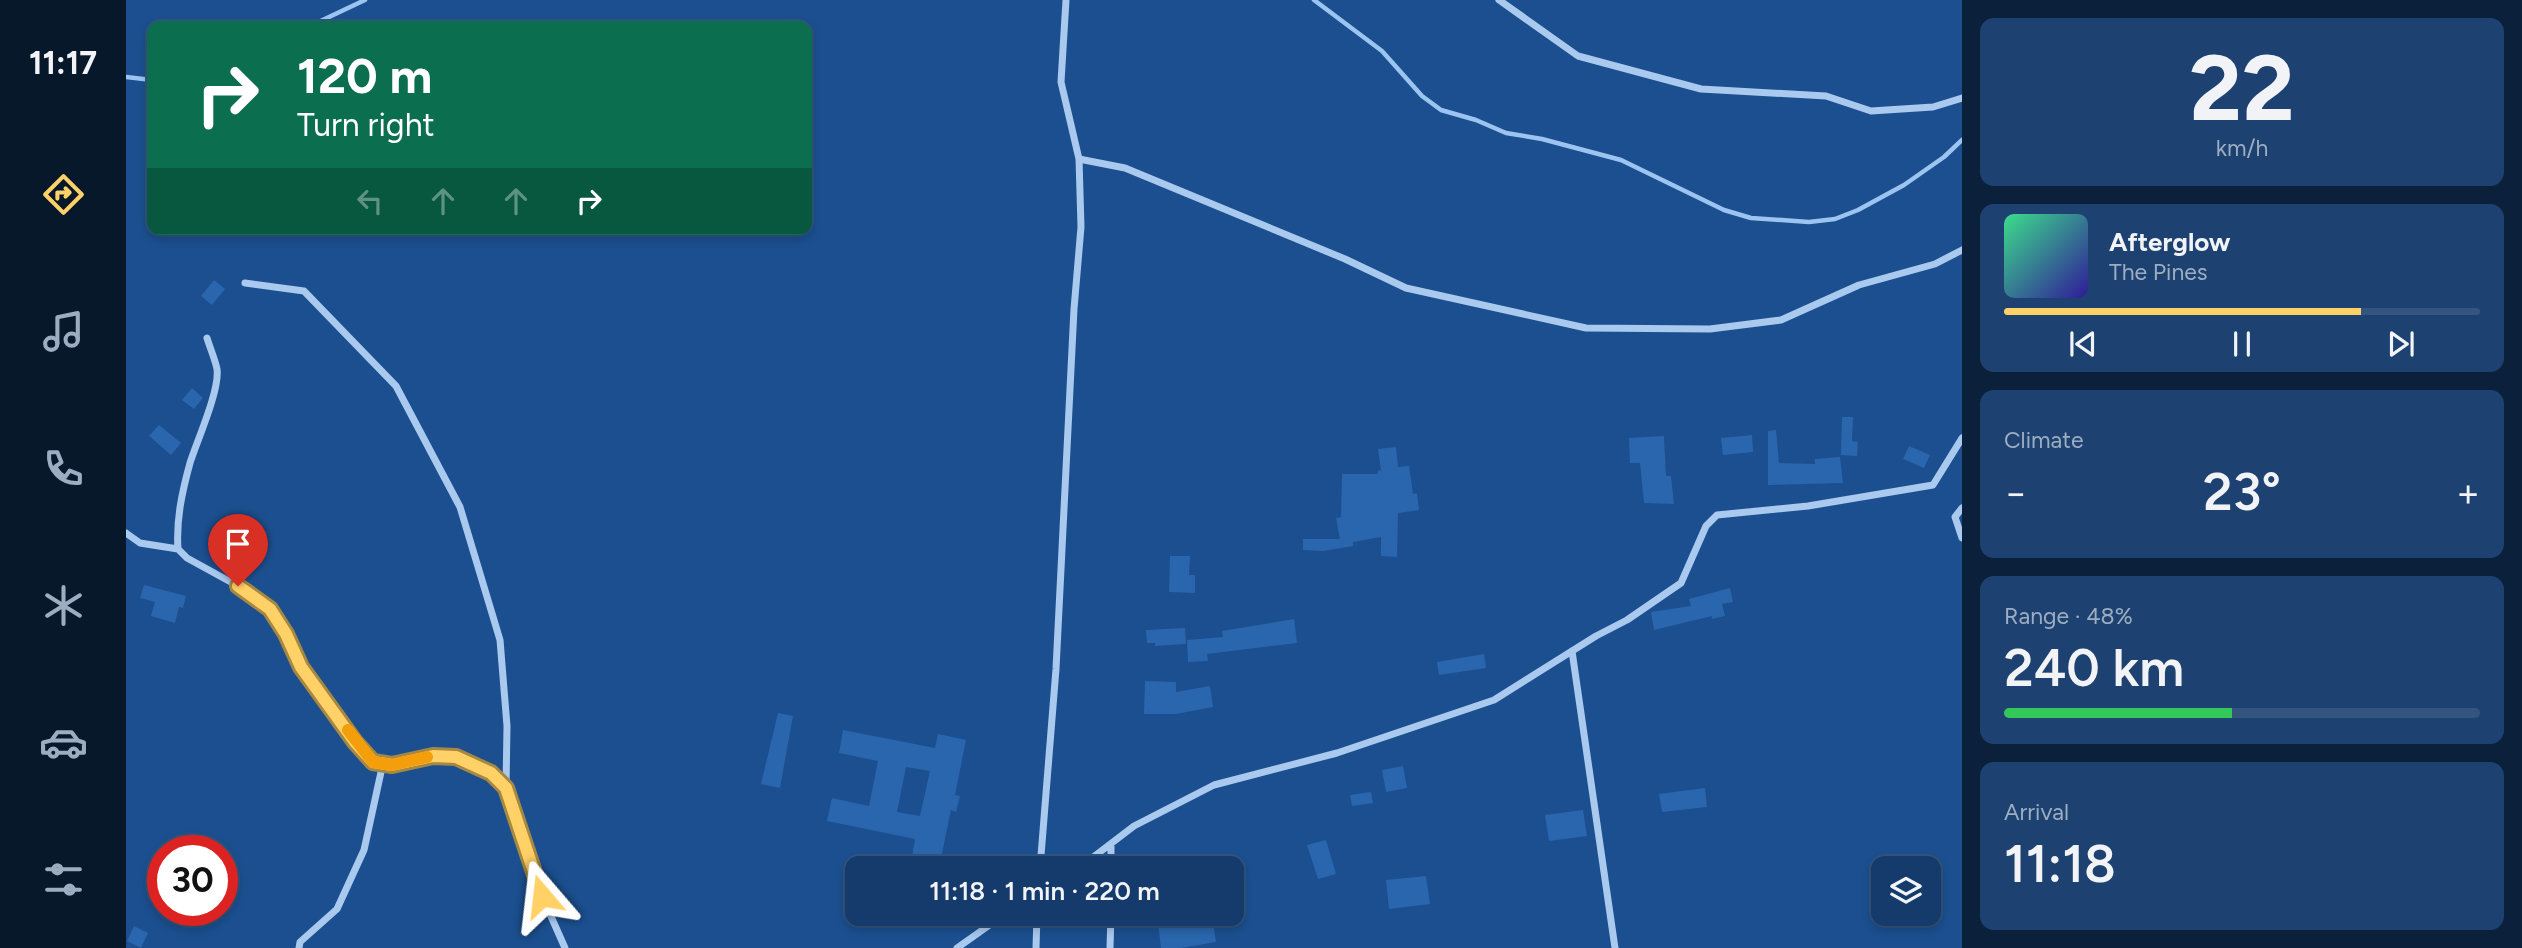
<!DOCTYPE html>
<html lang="en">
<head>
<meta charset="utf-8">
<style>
	body { margin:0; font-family:Figtree,sans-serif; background:#1d4271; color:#f1f3f6; height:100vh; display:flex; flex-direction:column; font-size:26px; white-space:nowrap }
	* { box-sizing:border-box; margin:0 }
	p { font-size:23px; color:#9dadc1 }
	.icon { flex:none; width:38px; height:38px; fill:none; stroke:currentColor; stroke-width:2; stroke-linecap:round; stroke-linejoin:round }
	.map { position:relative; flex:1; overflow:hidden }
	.drawer { display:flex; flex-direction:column; gap:18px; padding:18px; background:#0b203b; width:560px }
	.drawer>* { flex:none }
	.banner { position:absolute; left:21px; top:21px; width:665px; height:214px; border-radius:14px; box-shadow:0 4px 10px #0003,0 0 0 2px #33557e; background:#0b6e4f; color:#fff; overflow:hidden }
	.tools { position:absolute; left:1745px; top:856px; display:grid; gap:14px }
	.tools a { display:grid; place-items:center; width:70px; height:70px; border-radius:14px; background:#143b6b; box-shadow:0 4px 10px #0003,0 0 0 2px #33557e; font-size:35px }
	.speed { position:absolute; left:21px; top:835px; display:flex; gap:14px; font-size:35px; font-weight:700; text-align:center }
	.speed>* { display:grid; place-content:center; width:91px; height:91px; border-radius:50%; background:#143b6b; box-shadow:0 4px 10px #0003,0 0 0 2px #33557e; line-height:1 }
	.speed .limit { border:10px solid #d22; background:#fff; color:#111 }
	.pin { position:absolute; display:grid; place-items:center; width:60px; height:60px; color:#fff; margin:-72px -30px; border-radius:50% 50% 50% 0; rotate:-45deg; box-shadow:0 0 7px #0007 }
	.pin .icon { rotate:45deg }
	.me { position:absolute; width:77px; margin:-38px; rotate:343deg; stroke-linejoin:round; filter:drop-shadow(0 0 5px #0008) }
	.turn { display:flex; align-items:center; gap:24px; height:147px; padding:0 35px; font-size:32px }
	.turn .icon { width:91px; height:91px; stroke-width:2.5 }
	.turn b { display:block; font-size:49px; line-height:60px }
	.lanes { display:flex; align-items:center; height:66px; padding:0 35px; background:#0003; justify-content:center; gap:35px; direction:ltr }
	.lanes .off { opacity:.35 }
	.big { font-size:52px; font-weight:600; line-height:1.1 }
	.drawer .widget { flex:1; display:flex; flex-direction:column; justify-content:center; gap:10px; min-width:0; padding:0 24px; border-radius:14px; background:#1d4271 }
	.drawer .dial { align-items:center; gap:0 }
	.dial b { font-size:91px; line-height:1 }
	.song { display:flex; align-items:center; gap:21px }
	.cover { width:84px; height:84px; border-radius:10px; background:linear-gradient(135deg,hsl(150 70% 55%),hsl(250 70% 35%)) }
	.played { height:7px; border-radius:4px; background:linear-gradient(90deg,#ffd166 75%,#33557e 75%) }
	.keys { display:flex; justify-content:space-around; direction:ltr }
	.heat { display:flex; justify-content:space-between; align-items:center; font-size:38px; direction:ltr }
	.charge { height:10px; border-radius:5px; background:linear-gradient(90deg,#34c759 48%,#33557e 0) }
	.trip { position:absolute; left:719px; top:856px; width:399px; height:70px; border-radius:14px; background:#143b6b; box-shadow:0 4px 10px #0003,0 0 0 2px #33557e; font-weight:600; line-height:70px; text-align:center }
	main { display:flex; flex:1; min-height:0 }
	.tabs { display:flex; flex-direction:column; width:126px; justify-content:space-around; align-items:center; background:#08182b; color:#9dadc1 }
	.tabs .icon { width:49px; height:49px }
	.tabs .selected { color:#ffd166 }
	.tabs b { font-size:32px; color:#f1f3f6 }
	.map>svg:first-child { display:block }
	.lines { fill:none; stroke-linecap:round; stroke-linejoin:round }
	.stream { stroke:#9cc4f0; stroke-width:4.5 }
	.building { fill:#2a66ad; fill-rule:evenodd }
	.minor { stroke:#a9c9ee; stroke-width:7 }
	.route-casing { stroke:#a68842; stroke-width:18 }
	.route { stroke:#ffd166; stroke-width:12 }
	.slow { stroke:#f59e0b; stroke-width:12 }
</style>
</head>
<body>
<main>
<nav class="tabs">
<b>11:17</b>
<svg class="icon selected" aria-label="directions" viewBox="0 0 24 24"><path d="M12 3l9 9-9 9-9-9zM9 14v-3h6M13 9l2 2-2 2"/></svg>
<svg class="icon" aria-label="music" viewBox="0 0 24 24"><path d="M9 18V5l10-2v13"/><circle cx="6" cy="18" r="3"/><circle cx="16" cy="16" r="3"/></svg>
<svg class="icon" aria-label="phone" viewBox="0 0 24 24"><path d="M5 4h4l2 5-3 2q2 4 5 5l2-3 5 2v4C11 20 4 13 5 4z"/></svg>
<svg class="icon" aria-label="climate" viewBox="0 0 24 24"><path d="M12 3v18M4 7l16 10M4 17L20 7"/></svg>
<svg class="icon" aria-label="car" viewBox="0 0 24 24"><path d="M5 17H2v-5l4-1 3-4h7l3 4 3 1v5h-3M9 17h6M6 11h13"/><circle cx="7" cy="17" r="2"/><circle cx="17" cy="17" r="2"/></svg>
<svg class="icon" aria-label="filters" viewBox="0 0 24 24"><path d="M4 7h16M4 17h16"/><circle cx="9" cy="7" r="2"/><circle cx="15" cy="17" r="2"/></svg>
</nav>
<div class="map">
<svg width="1836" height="948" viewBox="0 0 1836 948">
	<rect width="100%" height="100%" fill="#1b4f8f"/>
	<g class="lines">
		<path class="stream" d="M1188 0 1256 51 1296 96 1315 110 1350 120 1380 133 1416 139 1495 160 1598 210 1625 218 1683 222 1709 219 1732 210 1778 185 1818 157 1836 140
			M184 26 239 0
			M0 77 26 80"/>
	</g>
	<path class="building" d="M88 280 99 289 86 305 75 296Z
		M66 388 77 398 68 409 56 400Z
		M1716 417H1727L1726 441 1732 442 1731 456 1715 455Z
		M33 425 55 443 45 455 23 436Z
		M1650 430 1653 463 1689 464V459L1714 457 1717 483 1642 485V431Z
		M1626 435 1627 452 1597 455 1595 438Z
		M1538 436 1540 476H1545L1548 504 1518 503 1514 463H1504L1503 438Z
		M1783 446 1804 455 1798 468 1777 459Z
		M1270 447 1272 467 1283 466 1287 494 1291 493 1293 510 1272 513 1271 557 1255 556V537L1227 542V546L1197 551 1177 550V539H1214L1210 518 1215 517 1216 474H1252V471L1255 470 1252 449Z
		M1044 556H1064L1063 575H1069V593L1043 592Z
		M18 585 60 596 57 608 53 607 49 623 25 616 29 602 14 598Z
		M1604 588 1607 602 1596 604 1599 616 1586 619V616L1528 630 1525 612 1565 606 1563 599Z
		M1168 619 1171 643 1081 654 1082 661 1062 662 1061 640 1097 637 1096 631Z
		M1059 628 1060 644 1029 646V643H1021L1020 630Z
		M1358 654 1360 668 1313 675 1311 662Z
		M1019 681 1050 682V692L1084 686 1087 707 1050 714H1018Z
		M652 713 667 716 654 788 635 784Z
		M717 730 809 748 812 734 840 740 829 795 834 796 830 812 825 810 814 863 786 857 789 839 701 821 706 798 743 806 752 761 713 753ZM780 767 804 771 794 816 771 812Z
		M1277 766 1281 788 1260 792 1256 770Z
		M1579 788 1581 807 1536 812 1533 794Z
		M1245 792 1247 803 1226 806 1224 795Z
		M1457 810 1461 836 1423 841 1419 815Z
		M1200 840 1210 874 1192 879 1181 845Z
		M1300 876 1304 904 1263 909 1260 880Z
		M1031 914H1052V920L1086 915 1090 942 1055 948H1035Z
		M8 926 22 933 15 948 1 941Z"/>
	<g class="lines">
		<path class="minor" d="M1373 0 1452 56 1575 89 1700 96 1745 111 1807 107 1836 98
			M953 159 999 168 1219 259 1280 288 1460 328 1584 329 1655 320 1733 285 1809 264 1836 250
			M119 283 178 291 270 386 334 507 374 640 381 726 380 788
			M81 338C84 348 89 359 91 369 94 390 71 441 64 463 56 492 50 520 52 549L61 558 112 586 144 609 160 634 175 667 229 742 247 762 266 765 307 756H330L365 773 380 788 416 896 439 948
			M1836 508 1829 517 1836 538
			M0 533 14 543 52 549
			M1446 651 1489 948
			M914 868 930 669 948 309 955 227 953 159 935 82 940 0
			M953 868 1008 826 1088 785 1211 753 1368 700 1470 636 1501 620 1555 583 1580 526 1591 515 1682 506 1807 485 1836 438
			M985 868V844
			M173 948 174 942 211 909 238 850 257 763
			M831 948 879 914
			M910 948 911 914
			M984 948 985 914"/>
	</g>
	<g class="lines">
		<g class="route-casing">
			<path id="route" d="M112 586 144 609 160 634 175 667 229 742 247 762 266 765 307 756 330 757 365 773 380 788 416 896"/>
		</g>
		<use href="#route" class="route"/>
		<path class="slow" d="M222 730 247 762 266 765 301 757"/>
	</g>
</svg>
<div class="tools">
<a><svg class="icon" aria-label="layers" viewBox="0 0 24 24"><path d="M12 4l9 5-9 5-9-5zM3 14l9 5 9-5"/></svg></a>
</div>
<div class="speed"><div class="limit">30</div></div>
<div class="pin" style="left:112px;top:586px;background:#d93025"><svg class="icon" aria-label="arrive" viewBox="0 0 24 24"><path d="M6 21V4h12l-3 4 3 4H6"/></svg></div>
<svg class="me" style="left:416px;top:896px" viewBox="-20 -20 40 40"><path d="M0-17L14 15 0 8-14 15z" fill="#ffd166" stroke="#fff" stroke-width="4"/></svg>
<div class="trip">11:18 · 1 min · 220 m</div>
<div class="banner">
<div class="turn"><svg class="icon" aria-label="right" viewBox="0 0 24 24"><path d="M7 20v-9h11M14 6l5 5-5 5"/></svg><div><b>120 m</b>Turn right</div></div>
<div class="lanes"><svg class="icon off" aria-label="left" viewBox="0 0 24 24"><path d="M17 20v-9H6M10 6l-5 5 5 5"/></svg><svg class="icon off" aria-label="ahead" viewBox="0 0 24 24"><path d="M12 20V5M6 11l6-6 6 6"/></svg><svg class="icon off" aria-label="ahead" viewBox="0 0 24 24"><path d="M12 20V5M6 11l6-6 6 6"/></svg><svg class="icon" aria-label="right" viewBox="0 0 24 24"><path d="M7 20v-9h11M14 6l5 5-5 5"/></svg></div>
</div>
</div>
<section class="drawer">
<div class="widget dial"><b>22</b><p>km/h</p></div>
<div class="widget">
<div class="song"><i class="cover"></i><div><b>Afterglow</b><p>The Pines</p></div></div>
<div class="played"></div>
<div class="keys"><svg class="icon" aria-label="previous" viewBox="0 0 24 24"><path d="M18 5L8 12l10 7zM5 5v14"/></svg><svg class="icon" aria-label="pause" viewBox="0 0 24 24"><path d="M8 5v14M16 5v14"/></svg><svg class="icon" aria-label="next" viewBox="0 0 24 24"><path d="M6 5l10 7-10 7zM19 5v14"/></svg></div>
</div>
<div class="widget"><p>Climate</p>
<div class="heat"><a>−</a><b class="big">23°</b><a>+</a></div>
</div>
<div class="widget"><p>Range · 48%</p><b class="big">240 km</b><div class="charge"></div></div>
<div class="widget"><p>Arrival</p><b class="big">11:18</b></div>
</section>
</main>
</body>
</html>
